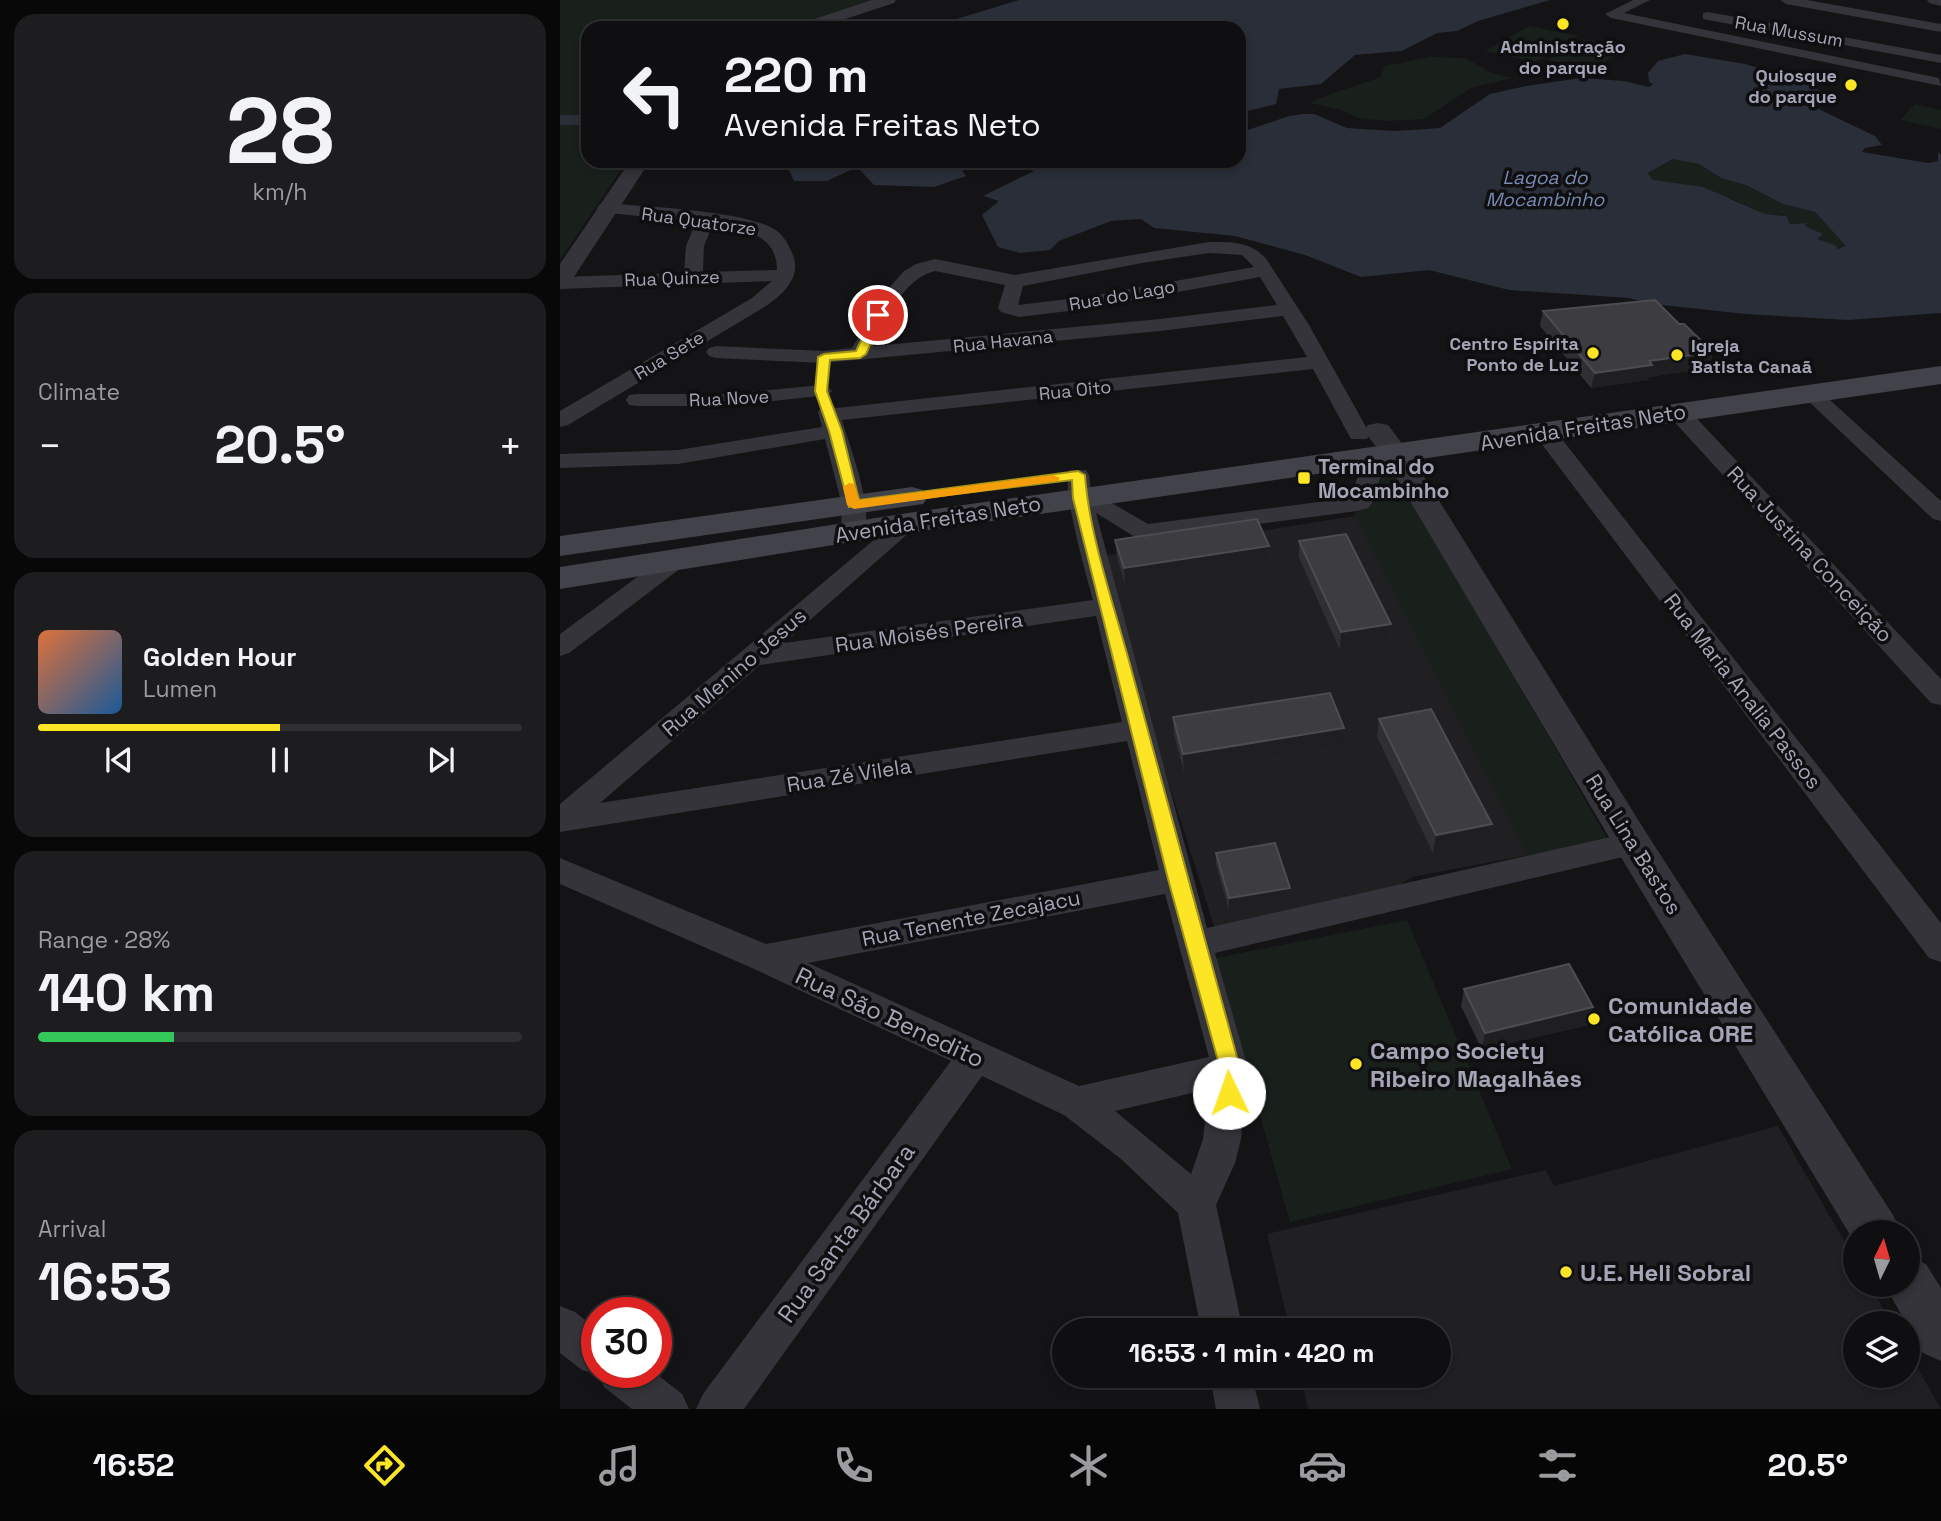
<!DOCTYPE html>
<html lang="en">
<head>
<meta charset="utf-8">
<style>
	body { margin:0; font-family:"Space Grotesk",sans-serif; background:#1d1c1e; color:#f1f3f6; height:100vh; display:flex; flex-direction:column; font-size:26px; white-space:nowrap }
	* { box-sizing:border-box; margin:0 }
	p { font-size:23px; color:#9b9c9f }
	.icon { flex:none; width:38px; height:38px; fill:none; stroke:currentColor; stroke-width:2; stroke-linecap:round; stroke-linejoin:round }
	.map { position:relative; flex:1; overflow:hidden }
	.panel { display:flex; flex-direction:column; gap:14px; padding:14px; background:#080809; width:560px }
	.panel>* { flex:none }
	.guide { position:absolute; left:21px; top:21px; width:665px; height:147px; border-radius:21px; box-shadow:0 4px 10px #0003,0 0 0 2px #2f2e30; background:#0f0e10; color:#f1f3f6; overflow:hidden }
	.needle { width:46px; rotate:5deg }
	.fabs { position:absolute; left:1283px; top:1220px; display:grid; gap:14px }
	.fabs a { display:grid; place-items:center; width:77px; height:77px; border-radius:50%; background:#0f0e10; box-shadow:0 4px 10px #0003,0 0 0 2px #2f2e30; font-size:35px }
	.speed { position:absolute; left:21px; top:1297px; display:flex; gap:14px; font-size:35px; font-weight:700; text-align:center }
	.speed>* { display:grid; place-content:center; width:91px; height:91px; border-radius:50%; background:#0f0e10; box-shadow:0 4px 10px #0003,0 0 0 2px #2f2e30; line-height:1 }
	.speed .limit { border:10px solid #d22; background:#fff; color:#111 }
	.pin { position:absolute; display:grid; place-items:center; width:60px; height:60px; color:#fff; margin:-30px; border:4px solid #fff; border-radius:50%; box-shadow:0 2px 7px #0007 }
	.me { position:absolute; width:77px; margin:-38px; rotate:357deg; stroke-linejoin:round; filter:drop-shadow(0 0 5px #0008) }
	.turn { display:flex; align-items:center; gap:24px; height:147px; padding:0 28px; font-size:32px }
	.turn .icon { width:91px; height:91px; stroke-width:2.5 }
	.turn b { display:block; font-size:49px; line-height:60px }
	.big { font-size:52px; font-weight:700; line-height:1.1 }
	.panel .card { flex:1; display:flex; flex-direction:column; justify-content:center; gap:10px; min-width:0; padding:0 24px; border-radius:21px; background:#1d1c1e }
	.panel .dial { align-items:center; gap:0 }
	.dial b { font-size:91px; line-height:1 }
	.song { display:flex; align-items:center; gap:21px }
	.cover { width:84px; height:84px; border-radius:10px; background:linear-gradient(135deg,hsl(20 70% 55%),hsl(210 70% 35%)) }
	.played { height:7px; border-radius:4px; background:linear-gradient(90deg,#fbe525 50%,#2f2e30 50%) }
	.keys { display:flex; justify-content:space-around; direction:ltr }
	.heat { display:flex; justify-content:space-between; align-items:center; font-size:38px; direction:ltr }
	.charge { height:10px; border-radius:5px; background:linear-gradient(90deg,#34c759 28%,#2f2e30 0) }
	.trip { position:absolute; left:492px; top:1318px; width:399px; height:70px; border-radius:35px; background:#0f0e10; box-shadow:0 4px 10px #0003,0 0 0 2px #2f2e30; font-weight:700; line-height:70px; text-align:center }
	.menu { display:flex; height:112px; justify-content:space-around; align-items:center; background:#060606; color:#9b9c9f }
	.menu .icon { width:49px; height:49px }
	.menu .on { color:#fbe525 }
	.menu b { font-size:32px; color:#f1f3f6 }
	main { display:flex; flex:1; min-height:0 }
	.map>svg:first-child { display:block }
	.built { fill:#201f22 }
	.green { fill:#19201c }
	.water { fill:#292e39; fill-rule:evenodd }
	.lines { fill:none; stroke-linecap:round; stroke-linejoin:round }
	.canal { fill:#292e39; fill-rule:evenodd }
	.minor { fill:#34343a; fill-rule:evenodd }
	.tertiary { fill:#34343a; fill-rule:evenodd }
	.secondary { fill:#42424a; fill-rule:evenodd }
	.wall { fill:#302f33 }
	.shaded-wall { fill:#1f1e21 }
	.building { fill:#3c3c41; stroke:#4c4c53; stroke-width:2 }
	.route { fill:#fbe525; stroke:#a39518; stroke-width:2 }
	.slow { fill:#f59e0b }
	.poi-dot { fill:#fbe525; stroke:#0f0e10; stroke-width:2.5 }
	.labels { text-anchor:middle; dominant-baseline:central; stroke-width:7; stroke-linejoin:round; paint-order:stroke }
	.far-street-label { font-size:18px; fill:#a4a5b6; stroke:#0f0e10 }
	.far-poi-label { font-size:18px; font-weight:bold; fill:#a4a5b6; stroke:#0f0e10; text-anchor:end }
	.far-water-label { font-size:19px; font-style:italic; fill:#798ab3; stroke:#0f0e10 }
	.street-label { font-size:21px; fill:#a4a5b6; stroke:#0f0e10 }
	.poi-label { font-size:21px; font-weight:bold; fill:#a4a5b6; stroke:#0f0e10; text-anchor:start }
	.near-poi-label { font-size:24px; font-weight:bold; fill:#a4a5b6; stroke:#0f0e10; text-anchor:start }
	.near-street-label { font-size:24px; fill:#a4a5b6; stroke:#0f0e10 }
</style>
</head>
<body>
<main>
<section class="panel">
<div class="card dial"><b>28</b><p>km/h</p></div>
<div class="card"><p>Climate</p>
<div class="heat"><a>−</a><b class="big">20.5°</b><a>+</a></div>
</div>
<div class="card">
<div class="song"><i class="cover"></i><div><b>Golden Hour</b><p>Lumen</p></div></div>
<div class="played"></div>
<div class="keys"><svg class="icon" aria-label="previous" viewBox="0 0 24 24"><path d="M18 5L8 12l10 7zM5 5v14"/></svg><svg class="icon" aria-label="pause" viewBox="0 0 24 24"><path d="M8 5v14M16 5v14"/></svg><svg class="icon" aria-label="next" viewBox="0 0 24 24"><path d="M6 5l10 7-10 7zM19 5v14"/></svg></div>
</div>
<div class="card"><p>Range · 28%</p><b class="big">140 km</b><div class="charge"></div></div>
<div class="card"><p>Arrival</p><b class="big">16:53</b></div>
</section>
<div class="map">
<svg width="1381" height="1409" viewBox="0 0 1381 1409">
	<rect width="100%" height="100%" fill="#141315"/>
	<path class="built" d="M822 471 1048 840 852 877 826 895 656 932 537 557 794 516Z
		M1218 1126 1295 1260V1284L1309 1285 1332 1323H1295V1376H1348V1351L1381 1409H748L741 1376H878V1330H730L707 1234 986 1170 994 1186Z"/>
	<path class="green" d="M0 0H314L229 28H28V161H67L0 260Z
		M969 26 1018 36 976 62 925 51Z
		M1024 39 1067 48 1032 70 988 60Z
		M870 57 905 58 932 73 953 78 911 88 864 119 827 121 798 118 782 110 750 103C772 91 797 87 820 77L825 66Z
		M1355 104 1381 110V129L1340 120Z
		M1113 159 1139 164 1161 178 1186 185 1223 204 1255 212 1286 246 1278 249 1275 245 1257 239 1262 234 1245 226V223L1230 224 1223 215 1205 214 1173 199 1093 180 1088 173Z
		M835 469 1048 840 967 855 795 516 822 471Z
		M847 920 952 1169 730 1222 656 958Z"/>
	<path class="water" d="M459 0H990L918 21 897 31 877 33 842 51 795 55 761 84 719 89 716 104 679 113V28H367Z
		M1125 54 1185 64 1243 81 1261 91 1246 99 1248 104 1315 136 1322 145 1305 148 1302 152 1368 163 1378 161V153L1381 154V313L1288 320 1186 314 1092 304 1069 298 949 290 869 270 801 277 745 255 675 236 594 228 581 219 551 221 499 241 490 250 460 253 438 247 422 215 439 201 423 196 474 171 441 161H505L511 166H544L571 161H679V133L729 116 743 114H754L787 128 801 129 835 131 880 128 930 94 966 86 1021 78 1064 81 1089 87 1093 84 1089 82 1088 73 1098 61ZM1113 159 1139 164 1161 178 1186 185 1223 204 1255 212 1286 246 1278 249 1275 245 1257 239 1263 234 1245 226 1247 223 1230 224 1226 216 1205 214 1143 187 1093 180 1088 173Z
		M225 161H436L398 164 406 176 374 187 314 185 297 167 267 181H234Z"/>
	<g class="lines">
		<path class="canal" d="M0 115H28V125H0Z"/>
		<path class="minor" d="M1073 0H1090L1064 13 1379 78 1381 86 1051 18 1045 14Z
			M1220 0H1247L1381 24V32L1226 4Z
			M1148 12 1381 55V63L1143 19V13Z
			M46 203C84 207 188 210 217 231 225 237 231 249 234 258 240 279 222 295 206 306L8 425 0 427V411L192 298 212 281 0 289V277L124 273 126 246 136 222 40 212 37 208 40 204ZM153 224C182 229 217 233 217 270L143 272 144 246Z
			M649 242C672 242 691 241 707 260L749 325 810 434 807 439H791L753 369 282 420C289 445 317 515 302 537L293 539 284 537 281 532 282 505 265 439 118 464 0 468V454L118 450 262 427 258 412 261 407 269 406 277 408 747 357 723 316 600 331 264 363 156 358 149 356 146 352 149 348 156 346 264 351 292 348 322 296 344 271 356 264 375 259 455 275ZM649 253 682 255 694 267 525 297 458 305 463 286 582 263ZM375 271 445 285 438 308 441 312 459 317 525 309 700 277 717 305 600 319 314 346C325 320 344 278 375 271Z
			M261 385 268 387 272 391 268 395 167 406H77L69 405 66 400 69 395 77 394H167Z
			M1252 388 1259 390 1381 501V521L1373 519 1245 398 1241 394 1245 390Z
			M1118 406 1126 407 1381 679V705L1371 703 1110 417 1107 412 1110 407Z
			M986 427 994 429 1381 923V962L1369 958 978 439 975 434 978 429Z
			M816 450 824 452 827 457 812 503 808 508 797 511 584 539 575 537 536 513 647 928 1073 832 1084 836 1089 844 1084 852 655 953 688 1068 681 1139 675 1163 656 1205 683 1330H641L618 1213 561 1159 504 1115 422 1076 184 1409H136L143 1394 391 1061 192 968 0 884V858L206 944 599 870 567 741 0 832V804L340 518 348 516 356 518 360 523 224 643 533 600C527 578 500 485 510 470H526L529 475 531 491 588 524 790 498 805 457 808 452ZM536 616 562 722 40 803 200 665ZM605 894 649 1057 519 1086 248 963ZM649 1089 643 1139 631 1174 555 1111Z
			M116 552 125 555 128 560 125 565 9 653 0 656V634L107 555Z
			M0 1306 15 1312 37 1329V1372H94L122 1394 129 1409H72L44 1387 39 1375 22 1370 0 1353Z
			M650 1376H692L700 1409H656Z"/>
		<path class="tertiary" d="M312 0H336L334 3 258 28H234L236 25Z
			M1367 0H1381V6L1369 3Z
			M70 161H90L8 286 0 288V264Z
			M818 423 828 425 850 454 1087 834 1333 1215 1341 1232H1295V1243L1059 854 824 457 804 431 808 425Z
			M1348 1257 1366 1264 1381 1288V1361L1363 1353 1324 1284H1348Z"/>
		<path class="secondary" d="M1381 366V384L348 533 0 589V567L348 513Z
			M352 487 363 490 368 497 363 504 0 556V536Z"/>
	</g>
	<path class="wall" d="M983 311 1119 324 1153 352 1149 368 1089 377 1088 380 1031 388 980 326Z
		M555 540 709 546 708 563 565 585 557 557Z
		M739 541 831 624 830 642 780 650 739 558Z
		M613 717 783 746 624 772 614 735Z
		M819 719 932 824 929 841 873 853 817 737Z
		M656 853 730 888 729 899 669 910 656 865Z
		M904 989 1028 1025 922 1050 901 1006Z"/>
	<path class="shaded-wall" d="M1153 352 1149 368 1089 377 1088 380 1031 388 1035 373 1089 361Z
		M709 546 708 563 565 585 564 568Z
		M831 624 830 642 780 650 781 632Z
		M784 728 783 746 624 772 623 754Z
		M932 824 929 841 873 853 876 835Z
		M730 888 729 899 669 910V898Z
		M1033 1007 1028 1025 922 1050 925 1033Z"/>
	<path class="building" d="M1095 300 1119 324H1124L1153 352 1089 361 1092 365 1035 373 983 311Z
		M697 519 709 546 564 568 555 540Z
		M786 534 831 624 781 632 739 541Z
		M770 693 784 728 623 754 613 717Z
		M871 709 932 824 876 835 819 719Z
		M715 843 730 888 669 898 656 853Z
		M1009 964 1033 1007 925 1033 904 989Z"/>
	<path class="route" d="M314 313 324 315 306 354 300 358 270 360 267 391 282 431 299 500 518 471 525 475C529 536 556 611 572 672 607 804 643 936 680 1068L679 1093 676 1099 669 1102 662 1099 659 1093 660 1068 608 879 513 498 512 480 289 507 269 431 255 391 258 357 264 354 296 351Z"/>
	<path class="slow" d="M493 475 500 478 498 481 294 509 287 505 283 487 289 483 294 484 299 500Z"/>
	<g class="poi-dot">
		<circle cx="1003" cy="24" r="7"/>
		<circle cx="1291" cy="85" r="7"/>
		<circle cx="1033" cy="353" r="7"/>
		<circle cx="1117" cy="355" r="7"/>
		<rect x="737" y="471" width="14" height="14" rx="3.5"/>
		<circle cx="1034" cy="1019" r="7"/>
		<circle cx="796" cy="1064" r="7"/>
		<circle cx="1006" cy="1272" r="7"/>
	</g>
	<g class="labels">
		<g class="far-street-label">
			<text transform="translate(1229 31) rotate(10)">Rua Mussum</text>
			<text transform="translate(139 221) rotate(8)">Rua Quatorze</text>
			<text transform="translate(112 278) rotate(-2)">Rua Quinze</text>
			<text transform="translate(562 295) rotate(-10)">Rua do Lago</text>
			<text transform="translate(443 341) rotate(-6)">Rua Havana</text>
			<text transform="translate(109 355) rotate(-31)">Rua Sete</text>
			<text transform="translate(515 390) rotate(-6)">Rua Oito</text>
			<text transform="translate(169 398) rotate(-3)">Rua Nove</text>
		</g>
		<g class="far-poi-label">
			<text x="1003" y="46" text-anchor="middle">Administração<tspan x="1003" dy="21">do parque</tspan></text>
			<text x="1277" y="75">Quiosque<tspan x="1277" dy="21">do parque</tspan></text>
			<text x="1019" y="343">Centro Espírita<tspan x="1019" dy="21">Ponto de Luz</tspan></text>
			<text x="1131" y="345" text-anchor="start">Igreja<tspan x="1131" dy="21">Batista Canaã</tspan></text>
		</g>
		<g class="far-water-label">
			<text x="985" y="177">Lagoa do<tspan x="985" dy="22">Mocambinho</tspan></text>
		</g>
		<g class="street-label">
			<text transform="translate(1023 427) rotate(-9)">Avenida Freitas Neto</text>
			<text transform="translate(378 519) rotate(-9)">Avenida Freitas Neto</text>
			<text transform="translate(1250 554) rotate(47)">Rua Justina Conceição</text>
			<text transform="translate(369 632) rotate(-8)">Rua Moisés Pereira</text>
			<text transform="translate(174 672) rotate(-41)">Rua Menino Jesus</text>
			<text transform="translate(1183 691) rotate(52)">Rua Maria Analia Passos</text>
			<text transform="translate(289 775) rotate(-9)">Rua Zé Vilela</text>
			<text transform="translate(1074 844) rotate(58)">Rua Lina Bastos</text>
			<text transform="translate(411 918) rotate(-11)">Rua Tenente Zecajacu</text>
		</g>
		<g class="poi-label">
			<text x="758" y="466">Terminal do<tspan x="758" dy="24">Mocambinho</tspan></text>
		</g>
		<g class="near-poi-label">
			<text x="1048" y="1005">Comunidade<tspan x="1048" dy="28">Católica ORE</tspan></text>
			<text x="810" y="1050">Campo Society<tspan x="810" dy="28">Ribeiro Magalhães</tspan></text>
			<text x="1020" y="1272">U.E. Heli Sobral</text>
		</g>
		<g class="near-street-label">
			<text transform="translate(330 1017) rotate(25)">Rua São Benedito</text>
			<text transform="translate(286 1233) rotate(-54)">Rua Santa Bárbara</text>
		</g>
	</g>
</svg>
<div class="fabs">
<a><svg class="needle" viewBox="-14 -14 28 28"><path d="M0-13l5 13h-10z" fill="#e53935"/><path d="M0 13l5-13h-10z" fill="#9b9c9f"/></svg></a>
<a><svg class="icon" aria-label="layers" viewBox="0 0 24 24"><path d="M12 4l9 5-9 5-9-5zM3 14l9 5 9-5"/></svg></a>
</div>
<div class="speed"><div class="limit">30</div></div>
<div class="pin" style="left:318px;top:315px;background:#d93025"><svg class="icon" aria-label="arrive" viewBox="0 0 24 24"><path d="M6 21V4h12l-3 4 3 4H6"/></svg></div>
<svg class="me" style="left:669px;top:1093px" viewBox="-20 -20 40 40"><circle r="19" fill="#fff"/><path d="M0-13L10 11 0 6-10 11z" fill="#fbe525"/></svg>
<div class="trip">16:53 · 1 min · 420 m</div>
<div class="guide">
<div class="turn"><svg class="icon" aria-label="left" viewBox="0 0 24 24"><path d="M17 20v-9H6M10 6l-5 5 5 5"/></svg><div><b>220 m</b>Avenida Freitas Neto</div></div>
</div>
</div>
</main>
<nav class="menu">
<b>16:52</b>
<svg class="icon on" aria-label="directions" viewBox="0 0 24 24"><path d="M12 3l9 9-9 9-9-9zM9 14v-3h6M13 9l2 2-2 2"/></svg>
<svg class="icon" aria-label="music" viewBox="0 0 24 24"><path d="M9 18V5l10-2v13"/><circle cx="6" cy="18" r="3"/><circle cx="16" cy="16" r="3"/></svg>
<svg class="icon" aria-label="phone" viewBox="0 0 24 24"><path d="M5 4h4l2 5-3 2q2 4 5 5l2-3 5 2v4C11 20 4 13 5 4z"/></svg>
<svg class="icon" aria-label="climate" viewBox="0 0 24 24"><path d="M12 3v18M4 7l16 10M4 17L20 7"/></svg>
<svg class="icon" aria-label="car" viewBox="0 0 24 24"><path d="M5 17H2v-5l4-1 3-4h7l3 4 3 1v5h-3M9 17h6M6 11h13"/><circle cx="7" cy="17" r="2"/><circle cx="17" cy="17" r="2"/></svg>
<svg class="icon" aria-label="filters" viewBox="0 0 24 24"><path d="M4 7h16M4 17h16"/><circle cx="9" cy="7" r="2"/><circle cx="15" cy="17" r="2"/></svg>
<b>20.5°</b>
</nav>
</body>
</html>
